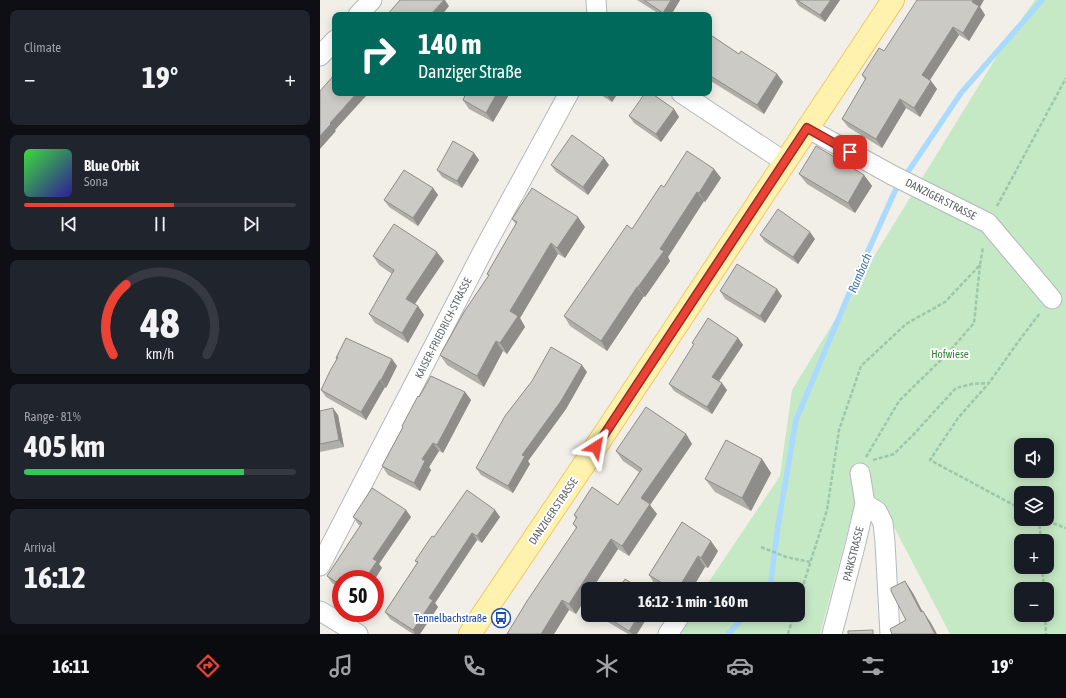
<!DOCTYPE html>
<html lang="en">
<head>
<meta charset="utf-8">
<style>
	body { margin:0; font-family:"Asap Condensed",sans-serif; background:#20242c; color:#f1f3f6; height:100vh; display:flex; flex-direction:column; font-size:15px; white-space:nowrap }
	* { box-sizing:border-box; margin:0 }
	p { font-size:13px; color:#9ea1a6 }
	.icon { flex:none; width:22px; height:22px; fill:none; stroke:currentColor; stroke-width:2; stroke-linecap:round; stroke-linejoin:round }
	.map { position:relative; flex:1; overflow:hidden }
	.drawer { display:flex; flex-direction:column; gap:10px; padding:10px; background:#0d0f14; width:320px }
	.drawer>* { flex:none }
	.banner { position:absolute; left:12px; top:12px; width:380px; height:84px; border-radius:8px; box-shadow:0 2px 10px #0003; background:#00695c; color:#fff; overflow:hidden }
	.fabs { position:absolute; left:694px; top:438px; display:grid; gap:8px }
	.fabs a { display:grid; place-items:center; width:40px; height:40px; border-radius:8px; background:#171b24; box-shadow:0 2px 10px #0003; font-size:20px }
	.speed { position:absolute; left:12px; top:570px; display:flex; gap:8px; font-size:20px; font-weight:700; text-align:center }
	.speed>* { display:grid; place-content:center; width:52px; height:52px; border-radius:50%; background:#171b24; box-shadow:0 2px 10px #0003; line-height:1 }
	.speed .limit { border:6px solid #d22; background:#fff; color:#111 }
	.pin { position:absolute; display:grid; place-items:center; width:34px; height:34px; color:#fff; margin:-17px; border-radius:8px; box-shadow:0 2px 6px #0006 }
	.me { position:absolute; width:44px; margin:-22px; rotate:34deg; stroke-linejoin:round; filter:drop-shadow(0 0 3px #0008) }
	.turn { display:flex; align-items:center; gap:14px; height:84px; padding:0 20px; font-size:18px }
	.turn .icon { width:52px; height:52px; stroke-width:2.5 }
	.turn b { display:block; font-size:28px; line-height:34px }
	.big { font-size:30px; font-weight:700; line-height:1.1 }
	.drawer .card { flex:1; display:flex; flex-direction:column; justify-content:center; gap:6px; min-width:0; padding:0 14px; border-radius:8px; background:#20242c }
	.drawer .dial { align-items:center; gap:0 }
	.dial svg { height:104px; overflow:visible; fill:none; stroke:#363941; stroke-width:7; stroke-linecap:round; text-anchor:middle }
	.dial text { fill:#f1f3f6; stroke:none }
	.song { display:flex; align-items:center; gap:12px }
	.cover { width:48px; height:48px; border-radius:6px; background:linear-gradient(135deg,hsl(120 70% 55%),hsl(250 70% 35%)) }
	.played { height:4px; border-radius:2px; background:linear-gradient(90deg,#ea4335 55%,#363941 55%) }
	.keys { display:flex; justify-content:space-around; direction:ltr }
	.heat { display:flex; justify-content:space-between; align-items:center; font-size:22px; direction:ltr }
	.charge { height:6px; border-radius:3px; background:linear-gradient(90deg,#34c759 81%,#363941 0) }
	.trip { position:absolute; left:261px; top:582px; width:224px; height:40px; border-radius:8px; background:#171b24; box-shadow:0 2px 10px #0003; font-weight:700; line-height:40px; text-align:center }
	.tabs { display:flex; height:64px; justify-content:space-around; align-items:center; background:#090b0e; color:#9ea1a6 }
	.tabs .icon { width:28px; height:28px }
	.tabs .on { color:#ea4335 }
	.tabs b { font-size:18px; color:#f1f3f6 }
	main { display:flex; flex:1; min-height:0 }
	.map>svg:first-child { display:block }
	.green { fill:#c5e8c5; fill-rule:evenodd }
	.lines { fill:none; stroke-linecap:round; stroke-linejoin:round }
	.stream { stroke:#aadaff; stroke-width:5.5 }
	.minor-casing { stroke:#b5b8bc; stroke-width:21 }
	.major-casing { stroke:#f2c960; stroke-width:24 }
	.path { stroke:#9cc7a9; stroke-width:2.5; stroke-dasharray:4 2; stroke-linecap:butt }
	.minor { stroke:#fff; stroke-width:19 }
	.major { stroke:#fff2af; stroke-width:22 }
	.wall { fill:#afaea9 }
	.shaded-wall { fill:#8f8d8a }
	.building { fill:#cccac5; stroke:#8f8d8a }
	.route-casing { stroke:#982c22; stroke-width:10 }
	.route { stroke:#ea4335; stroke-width:7 }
	.labels { text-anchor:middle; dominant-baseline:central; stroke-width:4; stroke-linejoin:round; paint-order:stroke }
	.street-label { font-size:11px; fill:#5f6368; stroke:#fff }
	.park-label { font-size:11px; fill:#348238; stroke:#fff }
	.transit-label { font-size:11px; fill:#164399; stroke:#fff; text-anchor:end }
	.water-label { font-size:12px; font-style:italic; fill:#4174aa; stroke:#fff }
</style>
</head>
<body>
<main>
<section class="drawer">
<div class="card"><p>Climate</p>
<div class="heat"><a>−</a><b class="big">19°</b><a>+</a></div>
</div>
<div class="card">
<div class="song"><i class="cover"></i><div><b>Blue Orbit</b><p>Sona</p></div></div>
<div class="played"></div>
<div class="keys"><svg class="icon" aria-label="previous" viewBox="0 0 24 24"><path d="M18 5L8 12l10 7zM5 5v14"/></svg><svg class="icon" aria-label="pause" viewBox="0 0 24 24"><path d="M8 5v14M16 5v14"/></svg><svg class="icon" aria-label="next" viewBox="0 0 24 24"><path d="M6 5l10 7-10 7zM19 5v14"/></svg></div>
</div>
<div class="card dial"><svg viewBox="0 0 100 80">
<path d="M14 69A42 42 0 1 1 86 69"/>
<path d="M14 69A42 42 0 0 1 24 15" stroke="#ea4335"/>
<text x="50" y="56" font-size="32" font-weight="700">48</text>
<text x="50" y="72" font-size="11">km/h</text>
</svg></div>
<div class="card"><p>Range · 81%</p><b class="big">405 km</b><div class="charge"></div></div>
<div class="card"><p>Arrival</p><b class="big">16:12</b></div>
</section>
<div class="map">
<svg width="746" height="634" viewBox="0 0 746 634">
	<rect width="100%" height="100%" fill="#f1efe8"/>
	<path class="green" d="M715 0H746V634H630L572 523 554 498 535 504 500 634H354L367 615H478V589H384L460 476 472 390 685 43ZM701 445H727V471H701ZM701 493H727V519H701ZM701 541H727V567H701ZM701 589H727V615H701Z"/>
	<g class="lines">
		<path class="stream" d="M450 589 458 526 476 420 531 289 575 191 641 93 722 0
			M408 634 426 615"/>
		<g class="minor-casing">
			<path id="minor" d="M276 0 277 15
				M38 15 52 0
				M0 56 15 40
				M361 93 465 162
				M487 128 572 175 668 223 732 299
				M545 504 557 511 563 523 565 542 570 634
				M0 566 165 247 249 93
				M0 611 38 634
				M348 634 358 619
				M512 634 535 546 545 504 540 473"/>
		</g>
		<g class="major-casing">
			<path id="major" d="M150 634 159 620 269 457 573 0"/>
		</g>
		<path class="path" d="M677 206 746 78
			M546 457 579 401 628 353 654 323 660 265
			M553 460 574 454 595 433 613 413 636 388 652 384 669 383
			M701 509 610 460 638 418 669 383 698 342 720 313
			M719 519 721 541
			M722 519 746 528
			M441 547 466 557 490 562
			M722 567 724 589
			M478 601 507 510 519 430 541 366 586 324 625 302 660 265 663 247
			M725 615 726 634
			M468 634 474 615"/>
		<use href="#minor" class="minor"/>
		<use href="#major" class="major"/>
	</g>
	<path class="wall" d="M317 0H360L351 15H341Z
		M475 0H520L505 22 479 6Z
		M660 7 665 15 649 41 639 35 610 80 617 89 600 117 586 108 562 148 528 127 522 119 545 80 542 75 564 51Z
		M389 34 419 54 457 74 463 82 444 114 389 80Z
		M190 93 173 122 149 109 143 100Z
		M278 93H298L292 102Z
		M354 109 359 117 341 142 314 123 309 116Z
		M154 153 159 160 142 188 122 177 117 170Z
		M231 165H289L268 195 236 172Z
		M394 169 401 178 385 202 384 201 348 257 350 261 325 297 324 296 287 351 250 326 244 316 312 229 344 187Z
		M479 174 544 175 552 186 535 213 487 184Z
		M113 188 118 195 98 226 69 207 64 200Z
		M192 219 265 227 245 258 238 254 200 318 205 327 187 354 183 351 164 387 127 365 120 355 169 277 167 274 196 224Z
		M440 235 495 239 478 264 445 242Z
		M53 256 124 261 95 304 98 306 104 315 88 343 55 323 49 314 72 274 59 265Z
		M400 291 462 296 445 323 405 299Z
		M418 338 423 345 399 381 407 390 392 414 354 391 349 384 374 345 372 343Z
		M16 358 72 359 77 366 66 388 65 387 46 420 6 397 1 390 17 359Z
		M267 372 246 409 208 461 210 464 193 493 161 475 156 468Z
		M145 392 151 400 123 453 119 451 109 467 111 470 100 491 68 475 62 466 83 428 82 426 99 397Z
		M0 411 18 415 24 447 0 452Z
		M366 434 372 444 330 505 337 514 309 556 298 549 272 589H268L256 614 249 610 234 634 256 528 253 524 256 519 254 515 298 505 319 472 303 461 296 451Z
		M442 459 451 473 431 511 395 492 385 479Z
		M86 510 91 517 59 564 62 568 21 579V589L12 583 7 576 40 526 38 524 33 517Z
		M175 510 180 517 162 543 157 540 115 603 118 607 100 634H93L70 619 65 612 97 563 95 561 114 537Z
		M362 522 398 551 388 568 385 567 372 589H342L336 586 329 575Z
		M284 615 317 634H308L288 622Z"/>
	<path class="shaded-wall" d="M124 0H125L129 6 122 15H110Z
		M351 0H360L351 15H345L343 13Z
		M511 0H520L505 22 500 15Z
		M653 0H664L660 7 665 15 649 41 643 33 652 2Z
		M633 27 639 35 608 83 602 75Z
		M457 74 463 82 444 114 437 105Z
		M611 81 617 89 600 117 594 108Z
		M37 93H45V94L46 96 15 130 16 131 0 149V136L10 123Z
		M177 93H190L173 122 166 113Z
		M288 93H298L292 102 287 95Z
		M580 99 586 108 562 148 556 139Z
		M354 109 359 117 341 142 336 134Z
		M154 153 159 160 142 188 137 181Z
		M284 158 289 165 268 195 263 187Z
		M394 169 401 178 385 202 379 193Z
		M544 175 552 186 535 213 528 203Z
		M113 188 118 195 98 226 93 218Z
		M377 192 384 201 348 257 350 261 325 297 318 287 340 249Z
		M258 217 265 227 245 258 237 248Z
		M490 232 495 239 478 264 473 257Z
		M231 243 238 254 200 318 205 327 187 354 180 343 190 311Z
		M117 252 124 261 92 308 86 299Z
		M317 287 324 296 287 351 281 341Z
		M457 289 462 296 445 323 440 316Z
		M98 306 104 315 88 343 82 333Z
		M418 338 423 345 397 384 392 377Z
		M176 341 183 351 164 387 157 376Z
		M72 359 77 366 66 388 61 380Z
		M262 365 267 372 246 409 208 461 210 464 193 493 188 486 202 455Z
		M60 380 65 387 46 420 41 412Z
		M402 383 407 390 392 414 387 407Z
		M145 392 151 400 123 453 117 445Z
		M13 408 18 415 24 447 19 440Z
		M366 434 372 444 330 505 337 514 309 556 302 546 321 498Z
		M113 443 119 451 109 467 111 470 100 491 94 483 102 459Z
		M442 459 451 473 431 511 422 498Z
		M86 510 91 517 59 564 62 568 55 579H45L53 559Z
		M175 510 180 517 162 543 157 536Z
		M152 533 157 540 115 603 118 607 100 634H95L93 630 109 598Z
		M291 539 298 549 272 589H268V595L256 614 249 604Z
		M391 541 398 551 388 568 381 558Z
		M378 556 385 567 372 589H365L361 584Z
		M585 581 593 593 609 624 601 612Z
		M358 582 363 589H354Z
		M242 600 249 610 234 634H221Z
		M603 611 611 623 617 634H615Z
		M319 615H329L317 634H312L309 631Z"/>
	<path class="building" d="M80 0H124L110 15H67Z
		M324 0H351L343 13Z
		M477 0H511L500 15Z
		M597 0H653L652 2 659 6 643 33 633 27 602 75 611 81 594 108 580 99 556 139 522 119 546 78 542 75 559 48 564 51Z
		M389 34 419 54 421 51 457 74 437 105 389 75Z
		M15 74V93H37L10 123 11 124 0 136V91Z
		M146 93H177L166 113 143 100Z
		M325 93H331L354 109 336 134 309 116Z
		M252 135 284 158 263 187 231 165Z
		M133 141 154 153 137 181 117 170Z
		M496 146 544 175 528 203 479 174Z
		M367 151 394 169 379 193 377 192 340 249 344 251 318 287H317L281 341 244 316 307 225 312 229 341 185 344 187Z
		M84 170 113 188 93 218 64 200Z
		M212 188 258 217 237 248 231 243 190 311 198 316 180 343 176 341 157 376 120 355 144 312 169 275 167 274 197 222 192 219Z
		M458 209 490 232 473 257 440 235Z
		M74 224 117 252 86 299 98 306 82 333 49 314 74 270 53 256Z
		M417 264 457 289 440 316 400 291Z
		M388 318 418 338 392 377 402 383 387 407 349 384 374 344 372 343Z
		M26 338 72 359 61 380H60L41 412 1 390 10 371 18 357 16 358Z
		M231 347 262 365 241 401 202 455 205 456 188 486 156 468 185 416 212 381Z
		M111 376 145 392 117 445 113 443 102 459 105 461 94 483 62 466 83 427 82 426 98 396 99 397Z
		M326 407 366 434 321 498 330 504 302 546 291 539 249 604 242 600 221 634H187L207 601 257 527 253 524 257 517 254 515 272 487 298 505 322 469 296 451Z
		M13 408 19 440 0 444V411Z
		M406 440 442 459 422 498 385 479Z
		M52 488 86 510 53 559 57 561 45 579H21V585L7 576 42 523 33 517Z
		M147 490 175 510 157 536 152 533 109 598 113 600 93 630 65 612 98 562 95 561 112 536 114 537Z
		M362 522 391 541 381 558 378 556 361 584 358 582 354 589H352L329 575Z
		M305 579 321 589H299Z
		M585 581 601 612 603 611 615 634H572L570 629 586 620 571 591V588Z
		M284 615H319L309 631Z
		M553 630V634H528V631Z"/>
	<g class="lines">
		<g class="route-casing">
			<path id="route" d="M276 447 487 128 530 152"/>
		</g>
		<use href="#route" class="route"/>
	</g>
	<defs>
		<g id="bus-ring" transform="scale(1)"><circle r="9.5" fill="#fff" stroke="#1a4fb4" stroke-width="1.5"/><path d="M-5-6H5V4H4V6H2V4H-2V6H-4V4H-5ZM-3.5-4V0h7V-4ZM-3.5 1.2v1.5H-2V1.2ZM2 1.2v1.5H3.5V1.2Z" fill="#1a4fb4"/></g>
	</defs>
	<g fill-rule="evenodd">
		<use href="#bus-ring" x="181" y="618"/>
	</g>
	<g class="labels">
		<g class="street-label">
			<text transform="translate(621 199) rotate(27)">DANZIGER STRASSE</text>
			<text transform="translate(123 328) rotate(-63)">KAISER-FRIEDRICH-STRASSE</text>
			<text transform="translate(233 511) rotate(-56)">DANZIGER STRASSE</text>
			<text transform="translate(533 554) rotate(-76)">PARKSTRASSE</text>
		</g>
		<g class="park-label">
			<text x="630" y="354">Hofwiese</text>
		</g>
		<g class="transit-label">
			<text x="167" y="618">Tennelbachstraße</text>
		</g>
		<g class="water-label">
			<text transform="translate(540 273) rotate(-67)">Rambach</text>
		</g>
	</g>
</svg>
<div class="fabs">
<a><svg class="icon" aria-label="sound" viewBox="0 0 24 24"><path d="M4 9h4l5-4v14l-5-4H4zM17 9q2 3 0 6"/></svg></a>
<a><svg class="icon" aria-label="layers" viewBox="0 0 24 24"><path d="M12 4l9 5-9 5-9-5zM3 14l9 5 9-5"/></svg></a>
<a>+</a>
<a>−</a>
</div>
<div class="speed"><div class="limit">50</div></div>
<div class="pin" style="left:530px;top:152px;background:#d93025"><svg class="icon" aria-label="arrive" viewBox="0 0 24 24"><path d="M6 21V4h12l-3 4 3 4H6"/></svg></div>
<svg class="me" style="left:276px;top:447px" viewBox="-20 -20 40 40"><path d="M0-17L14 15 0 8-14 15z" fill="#ea4335" stroke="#fff" stroke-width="4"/></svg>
<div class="trip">16:12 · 1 min · 160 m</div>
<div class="banner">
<div class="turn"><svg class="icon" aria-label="right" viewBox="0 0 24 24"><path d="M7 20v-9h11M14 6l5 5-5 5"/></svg><div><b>140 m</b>Danziger Straße</div></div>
</div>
</div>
</main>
<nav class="tabs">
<b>16:11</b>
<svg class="icon on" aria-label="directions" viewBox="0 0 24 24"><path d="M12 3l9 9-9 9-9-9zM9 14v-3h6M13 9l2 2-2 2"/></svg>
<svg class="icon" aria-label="music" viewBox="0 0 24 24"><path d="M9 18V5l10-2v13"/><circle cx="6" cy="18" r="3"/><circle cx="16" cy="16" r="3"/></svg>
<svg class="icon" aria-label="phone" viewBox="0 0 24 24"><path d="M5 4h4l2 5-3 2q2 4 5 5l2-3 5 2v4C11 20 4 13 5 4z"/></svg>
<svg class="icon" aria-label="climate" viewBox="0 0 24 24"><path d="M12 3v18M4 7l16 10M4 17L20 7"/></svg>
<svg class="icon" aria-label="car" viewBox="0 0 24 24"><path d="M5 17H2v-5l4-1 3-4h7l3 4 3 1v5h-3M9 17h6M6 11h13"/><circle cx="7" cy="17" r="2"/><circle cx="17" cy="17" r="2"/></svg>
<svg class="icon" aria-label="filters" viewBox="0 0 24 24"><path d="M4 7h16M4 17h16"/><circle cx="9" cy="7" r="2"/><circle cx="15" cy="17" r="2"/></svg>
<b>19°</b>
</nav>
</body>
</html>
